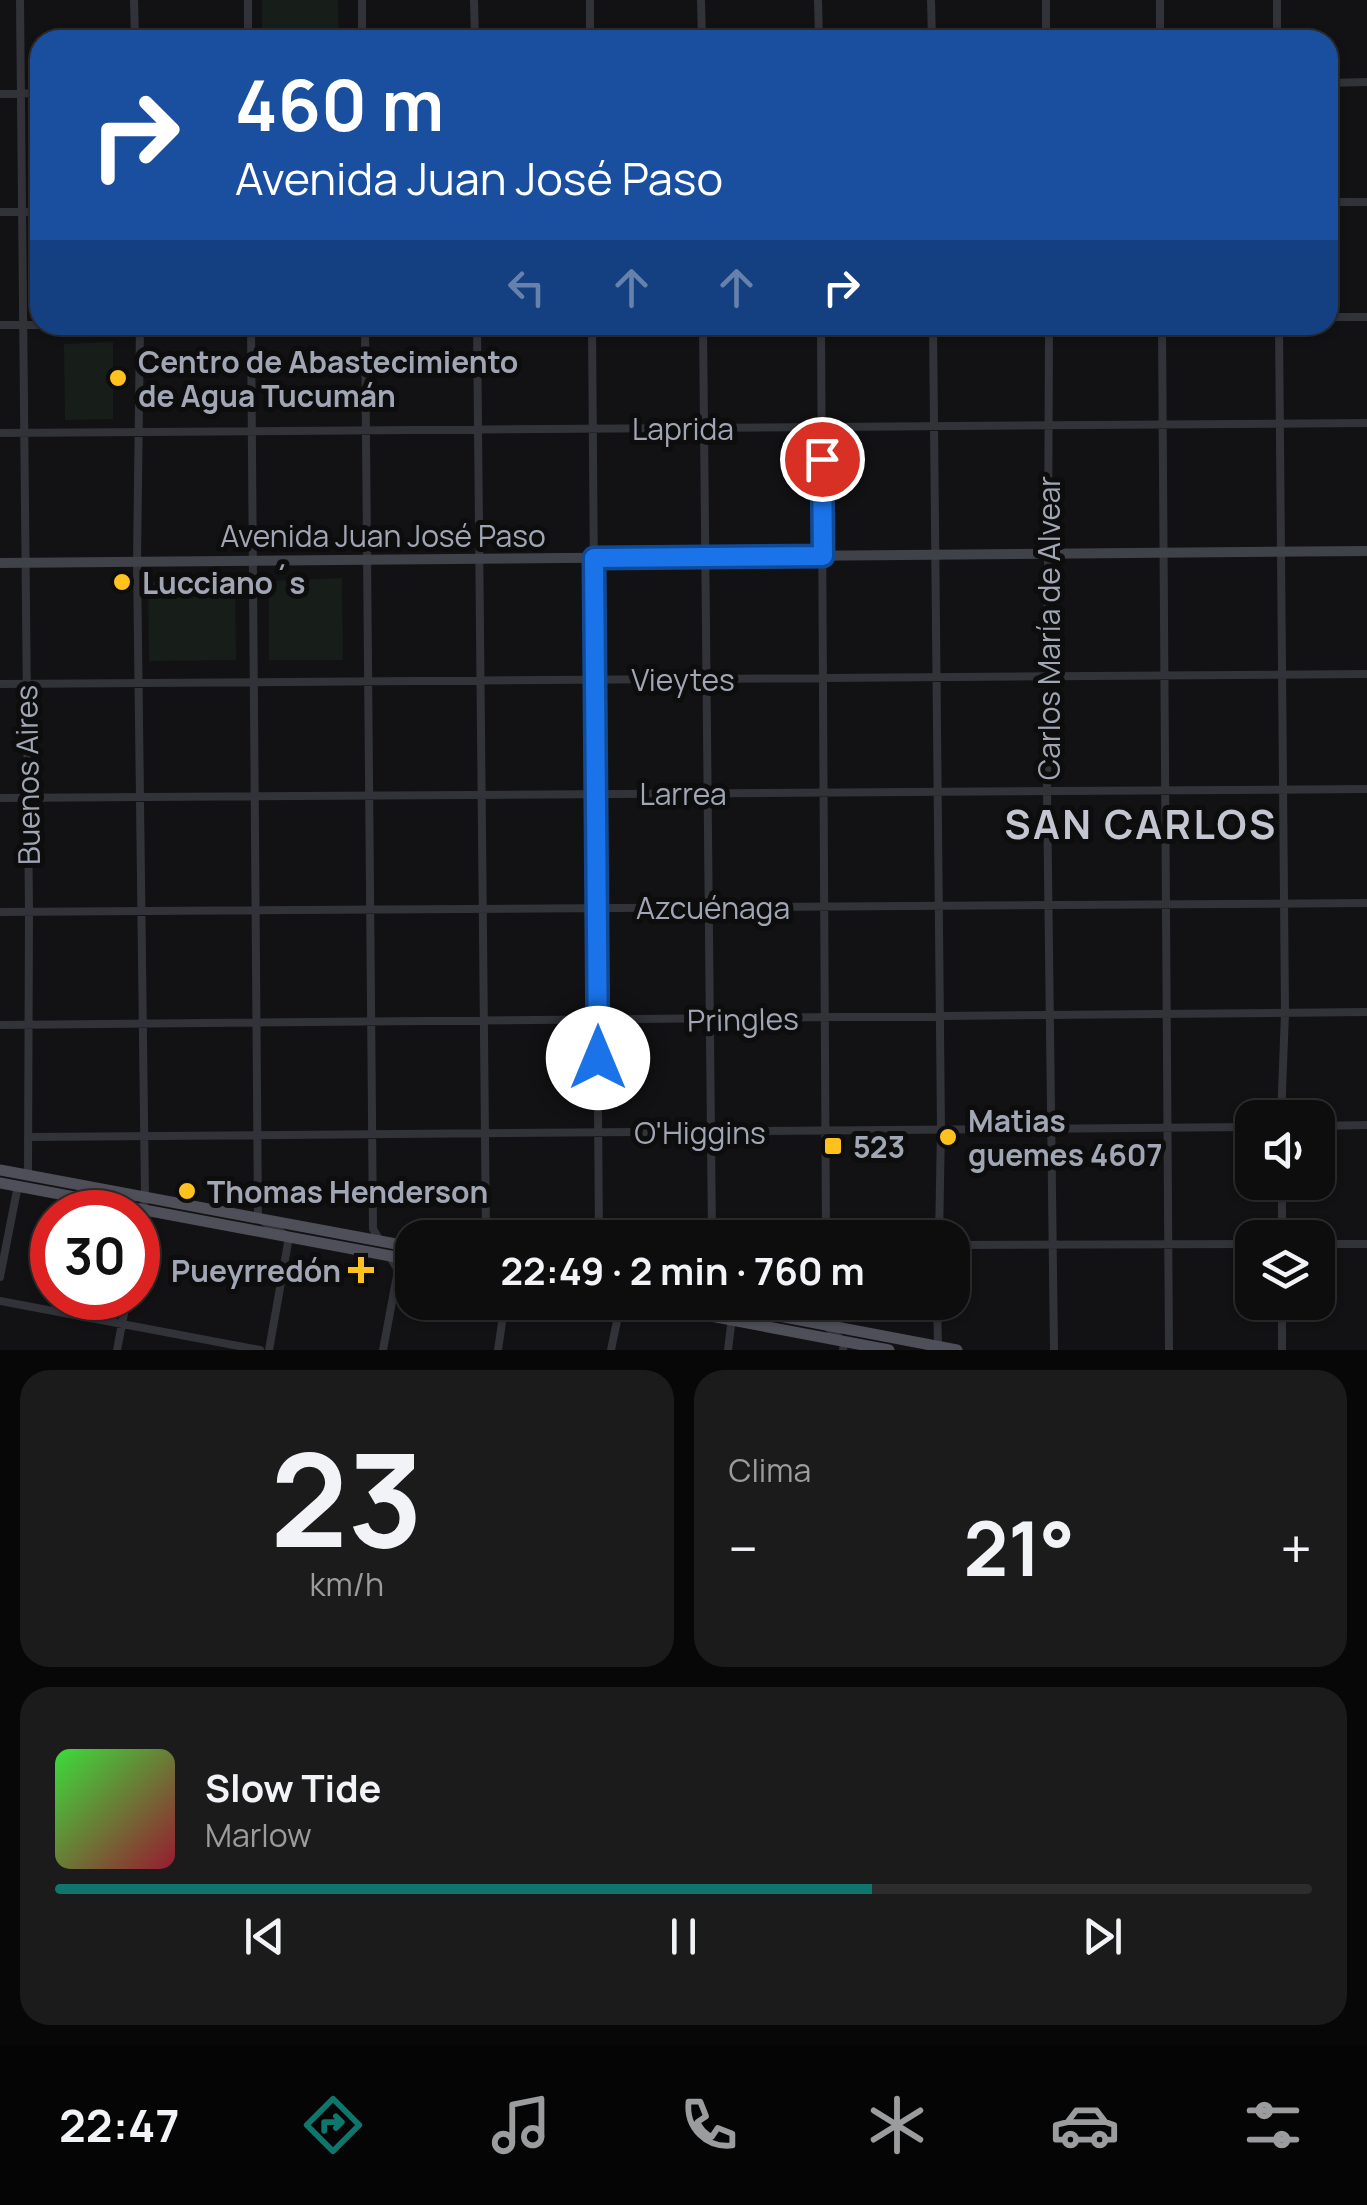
<!DOCTYPE html>
<html lang="es">
<head>
<meta charset="utf-8">
<style>
	body { margin:0; font-family:Manrope,sans-serif; background:#1c1b1c; color:#f1f3f6; height:100vh; display:flex; flex-direction:column; font-size:38px; white-space:nowrap }
	* { box-sizing:border-box; margin:0 }
	p { font-size:32px; color:#9b9c9e }
	.icon { flex:none; width:55px; height:55px; fill:none; stroke:currentColor; stroke-width:2; stroke-linecap:round; stroke-linejoin:round }
	.map { position:relative; height:1350px; overflow:hidden }
	.side { display:flex; flex-direction:column; gap:20px; padding:20px; background:#080708; flex:1 }
	.side>* { flex:none }
	.banner { position:absolute; left:30px; top:30px; width:1308px; height:305px; border-radius:30px; box-shadow:0 2px 8px #0004,0 0 0 2px #2e2d2e; background:#1a4fa0; color:#fff; overflow:hidden }
	.controls { position:absolute; left:1235px; top:1100px; display:grid; gap:20px }
	.controls a { display:grid; place-items:center; width:100px; height:100px; border-radius:20px; background:#0e0d0e; box-shadow:0 2px 8px #0004,0 0 0 2px #2e2d2e; font-size:50px }
	.speed { position:absolute; left:30px; top:1190px; display:flex; gap:20px; font-size:50px; font-weight:700; text-align:center }
	.speed>* { display:grid; place-content:center; width:130px; height:130px; border-radius:50%; background:#0e0d0e; box-shadow:0 2px 8px #0004,0 0 0 2px #2e2d2e; line-height:1 }
	.speed .limit { border:15px solid #d22; background:#fff; color:#111 }
	.pin { position:absolute; display:grid; place-items:center; width:85px; height:85px; color:#fff; margin:-42px; border:5px solid #fff; border-radius:50%; box-shadow:0 2px 10px #0007 }
	.me { position:absolute; width:110px; margin:-55px; rotate:0deg; stroke-linejoin:round; filter:drop-shadow(0 0 8px #0008) }
	.turn { display:flex; align-items:center; gap:35px; height:210px; padding:0 40px; font-size:45px }
	.turn .icon { width:130px; height:130px; stroke-width:2.5 }
	.turn b { display:block; font-size:70px; line-height:85px }
	.lanes { display:flex; align-items:center; height:95px; padding:0 40px; background:#0003; justify-content:center; gap:50px; direction:ltr }
	.lanes .off { opacity:.35 }
	.big { font-size:75px; font-weight:700; line-height:1.1 }
	.side .card { flex:1; display:flex; flex-direction:column; justify-content:center; gap:15px; min-width:0; padding:0 35px; border-radius:30px; background:#1c1b1c }
	.side .dial { align-items:center; gap:0 }
	.dial b { font-size:130px; line-height:1 }
	.song { display:flex; align-items:center; gap:30px }
	.cover { width:120px; height:120px; border-radius:15px; background:linear-gradient(135deg,hsl(120 70% 55%),hsl(350 70% 35%)) }
	.played { height:10px; border-radius:5px; background:linear-gradient(90deg,#0f766e 65%,#2e2d2e 65%) }
	.keys { display:flex; justify-content:space-around; direction:ltr }
	.heat { display:flex; justify-content:space-between; align-items:center; font-size:55px; direction:ltr }
	.side .tiles { flex:1; display:grid; gap:20px; grid-template-columns:1fr 1fr }
	.card:last-child { grid-column:span 2 }
	.trip { position:absolute; left:395px; top:1220px; width:575px; height:100px; border-radius:30px; background:#0e0d0e; box-shadow:0 2px 8px #0004,0 0 0 2px #2e2d2e; font-weight:700; line-height:100px; text-align:center }
	.tab-bar { display:flex; height:160px; justify-content:space-around; align-items:center; background:#060506; color:#9b9c9e }
	.tab-bar .icon { width:70px; height:70px }
	.tab-bar .active { color:#0f766e }
	.tab-bar b { font-size:45px; color:#f1f3f6 }
	.map>svg:first-child { display:block }
	.green { fill:#171e19 }
	.lines { fill:none; stroke-linecap:round; stroke-linejoin:round }
	.street { stroke:#323339; stroke-width:8 }
	.secondary { stroke:#404249; stroke-width:10 }
	.primary { stroke:#4e4f58; stroke-width:11 }
	.route-casing { stroke:#114b97; stroke-width:25 }
	.route { stroke:#1a73e8; stroke-width:18 }
	.poi-dot { fill:#ffc11e; stroke:#0d0d0e; stroke-width:4 }
	.labels { text-anchor:middle; dominant-baseline:central; stroke-width:10; stroke-linejoin:round; paint-order:stroke }
	.poi-label { font-size:30px; font-weight:bold; fill:#a1a6b5; stroke:#0d0d0e; text-anchor:start }
	.street-label { font-size:30px; fill:#a1a6b5; stroke:#0d0d0e }
	.district-label { font-size:40px; font-weight:bold; letter-spacing:2.5px; fill:#c3c6d1; stroke:#0d0d0e }
</style>
</head>
<body>
<div class="map">
<svg width="1367" height="1350" viewBox="0 0 1367 1350">
	<rect width="100%" height="100%" fill="#121113"/>
	<path class="green" d="M262 0H338L339 40H262Z
		M113 342V419L65 420 64 344Z
		M342 578 343 660H269V581Z
		M235 581 236 660 149 661 148 582Z"/>
	<g class="lines">
		<path class="street" d="M20 0 29 911 28 1175
			M134 0 135 40
			M248 0V40
			M362 0V40
			M474 0 475 40
			M590 0V40
			M701 0 702 40
			M818 0 819 40
			M931 0 932 40
			M1046 0V40
			M1160 0V40
			M1277 0V40
			M1328 83 1367 82
			M0 94 40 93
			M1328 202H1367
			M0 212H40
			M1328 317H1367
			M0 325H40
			M251 325 258 1218 289 1237 269 1350
			M365 325 373 1229 381 1242
			M477 325 486 1238
			M592 325 599 1238
			M703 325 712 1238
			M821 325 826 1238
			M933 325 941 1129 939 1238
			M1049 325 1047 791 1054 1350
			M1162 325 1169 1350
			M1279 325 1285 1013 1281 1118
			M0 433 1367 423
			M0 684 1367 674
			M0 798 1367 789
			M0 912 1367 903
			M0 1025 1367 1012
			M1318 1126 1367 1125
			M28 1137 1252 1127
			M1282 1182V1238
			M1318 1244H1367
			M952 1245 1252 1244
			M138 1246 145 1197 137 562 140 325
			M0 1277 18 1185
			M0 1301 260 1350
			M826 1302 825 1325 844 1342 843 1350
			M937 1302 938 1347
			M117 1350 127 1298
			M383 1350 398 1270 388 1254
			M498 1350 505 1302
			M611 1350 621 1302
			M728 1350 732 1317
			M1282 1350V1302"/>
		<path class="secondary" d="M0 563 1367 551"/>
		<path class="primary" d="M0 1170 412 1247
			M0 1183 412 1260
			M637 1302 889 1350
			M705 1302 957 1350"/>
	</g>
	<g class="lines">
		<g class="route-casing">
			<path id="route" d="M598 1058 594 558 823 556 822 459"/>
		</g>
		<use href="#route" class="route"/>
	</g>
	<g class="poi-dot">
		<circle cx="118" cy="378" r="10"/>
		<circle cx="122" cy="582" r="10"/>
		<circle cx="948" cy="1137" r="10"/>
		<rect x="823" y="1136" width="20" height="20" rx="5"/>
		<circle cx="187" cy="1191" r="10"/>
		<path d="M356 1255h10v10h10v10h-10v10h-10v-10h-10v-10h10z"/>
	</g>
	<g class="labels">
		<g class="poi-label">
			<text x="138" y="361">Centro de Abastecimiento<tspan x="138" dy="34">de Agua Tucumán</tspan></text>
			<text x="142" y="582">Lucciano´s</text>
			<text x="968" y="1120">Matias<tspan x="968" dy="34">guemes 4607</tspan></text>
			<text x="853" y="1146">523</text>
			<text x="207" y="1191">Thomas Henderson</text>
			<text x="341" y="1270" text-anchor="end">Pueyrredón</text>
		</g>
		<g class="street-label">
			<text x="683" y="428">Laprida</text>
			<text x="383" y="535">Avenida Juan José Paso</text>
			<text transform="translate(1048 628) rotate(-90)">Carlos María de Alvear</text>
			<text x="683" y="679">Vieytes</text>
			<text transform="translate(27 775) rotate(-91)">Buenos Aires</text>
			<text x="683" y="793">Larrea</text>
			<text x="713" y="907">Azcuénaga</text>
			<text transform="translate(743 1019) rotate(-1)">Pringles</text>
			<text x="700" y="1132">O'Higgins</text>
		</g>
		<g class="district-label">
			<text x="1141" y="823">SAN CARLOS</text>
		</g>
	</g>
</svg>
<div class="controls">
<a><svg class="icon" aria-label="sound" viewBox="0 0 24 24"><path d="M4 9h4l5-4v14l-5-4H4zM17 9q2 3 0 6"/></svg></a>
<a><svg class="icon" aria-label="layers" viewBox="0 0 24 24"><path d="M12 4l9 5-9 5-9-5zM3 14l9 5 9-5"/></svg></a>
</div>
<div class="speed"><div class="limit">30</div></div>
<div class="pin" style="left:822px;top:459px;background:#d93025"><svg class="icon" aria-label="arrive" viewBox="0 0 24 24"><path d="M6 21V4h12l-3 4 3 4H6"/></svg></div>
<svg class="me" style="left:598px;top:1058px" viewBox="-20 -20 40 40"><circle r="19" fill="#fff"/><path d="M0-13L10 11 0 6-10 11z" fill="#1a73e8"/></svg>
<div class="trip">22:49 · 2 min · 760 m</div>
<div class="banner">
<div class="turn"><svg class="icon" aria-label="right" viewBox="0 0 24 24"><path d="M7 20v-9h11M14 6l5 5-5 5"/></svg><div><b>460 m</b>Avenida Juan José Paso</div></div>
<div class="lanes"><svg class="icon off" aria-label="left" viewBox="0 0 24 24"><path d="M17 20v-9H6M10 6l-5 5 5 5"/></svg><svg class="icon off" aria-label="ahead" viewBox="0 0 24 24"><path d="M12 20V5M6 11l6-6 6 6"/></svg><svg class="icon off" aria-label="ahead" viewBox="0 0 24 24"><path d="M12 20V5M6 11l6-6 6 6"/></svg><svg class="icon" aria-label="right" viewBox="0 0 24 24"><path d="M7 20v-9h11M14 6l5 5-5 5"/></svg></div>
</div>
</div>
<section class="side">
<div class="tiles">
<div class="card dial"><b>23</b><p>km/h</p></div>
<div class="card"><p>Clima</p>
<div class="heat"><a>−</a><b class="big">21°</b><a>+</a></div>
</div>
<div class="card">
<div class="song"><i class="cover"></i><div><b>Slow Tide</b><p>Marlow</p></div></div>
<div class="played"></div>
<div class="keys"><svg class="icon" aria-label="previous" viewBox="0 0 24 24"><path d="M18 5L8 12l10 7zM5 5v14"/></svg><svg class="icon" aria-label="pause" viewBox="0 0 24 24"><path d="M8 5v14M16 5v14"/></svg><svg class="icon" aria-label="next" viewBox="0 0 24 24"><path d="M6 5l10 7-10 7zM19 5v14"/></svg></div>
</div>
</div>
</section>
<nav class="tab-bar">
<b>22:47</b>
<svg class="icon active" aria-label="directions" viewBox="0 0 24 24"><path d="M12 3l9 9-9 9-9-9zM9 14v-3h6M13 9l2 2-2 2"/></svg>
<svg class="icon" aria-label="music" viewBox="0 0 24 24"><path d="M9 18V5l10-2v13"/><circle cx="6" cy="18" r="3"/><circle cx="16" cy="16" r="3"/></svg>
<svg class="icon" aria-label="phone" viewBox="0 0 24 24"><path d="M5 4h4l2 5-3 2q2 4 5 5l2-3 5 2v4C11 20 4 13 5 4z"/></svg>
<svg class="icon" aria-label="climate" viewBox="0 0 24 24"><path d="M12 3v18M4 7l16 10M4 17L20 7"/></svg>
<svg class="icon" aria-label="car" viewBox="0 0 24 24"><path d="M5 17H2v-5l4-1 3-4h7l3 4 3 1v5h-3M9 17h6M6 11h13"/><circle cx="7" cy="17" r="2"/><circle cx="17" cy="17" r="2"/></svg>
<svg class="icon" aria-label="filters" viewBox="0 0 24 24"><path d="M4 7h16M4 17h16"/><circle cx="9" cy="7" r="2"/><circle cx="15" cy="17" r="2"/></svg>
</nav>
</body>
</html>
